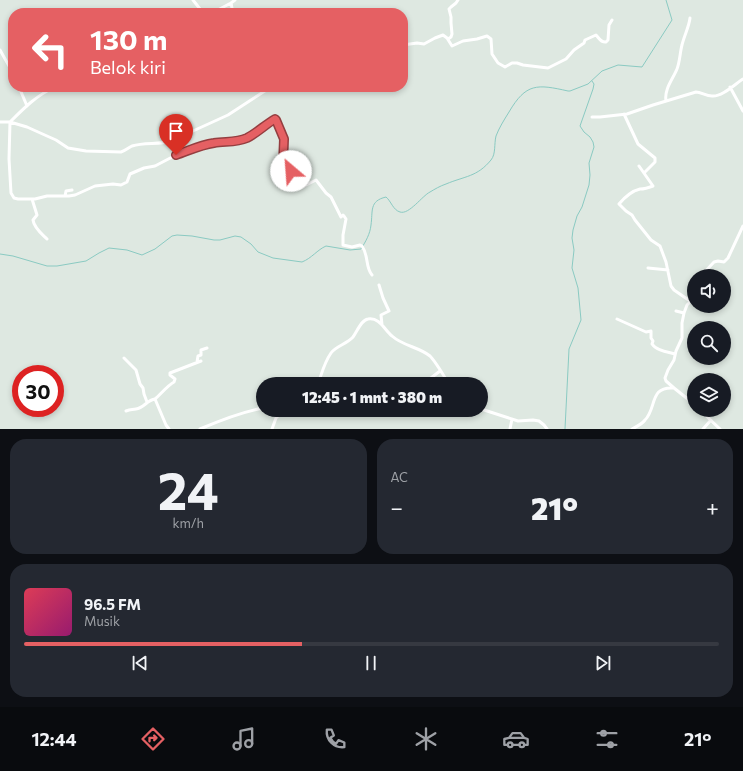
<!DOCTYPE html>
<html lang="id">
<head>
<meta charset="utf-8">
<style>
	body { margin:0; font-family:Commissioner,sans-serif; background:#242831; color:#f1f3f6; height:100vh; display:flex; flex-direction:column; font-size:15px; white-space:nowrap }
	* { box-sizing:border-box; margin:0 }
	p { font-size:13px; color:#9ea1a6 }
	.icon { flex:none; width:22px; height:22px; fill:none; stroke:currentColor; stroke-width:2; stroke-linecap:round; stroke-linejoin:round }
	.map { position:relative; height:429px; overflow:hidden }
	.drawer { display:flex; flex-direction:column; gap:10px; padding:10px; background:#0d0f14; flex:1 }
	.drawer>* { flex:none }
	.guide { position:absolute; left:8px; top:8px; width:400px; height:84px; border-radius:16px; box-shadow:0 2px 6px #0003; background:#e56063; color:#fff; overflow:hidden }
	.buttons { position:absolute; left:687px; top:269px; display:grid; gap:8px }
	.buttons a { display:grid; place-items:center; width:44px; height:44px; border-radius:50%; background:#171b24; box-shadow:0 2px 6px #0003; font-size:20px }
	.speed { position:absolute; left:12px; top:365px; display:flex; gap:8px; font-size:20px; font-weight:700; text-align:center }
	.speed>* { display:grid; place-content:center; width:52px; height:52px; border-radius:50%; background:#171b24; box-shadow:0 2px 6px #0003; line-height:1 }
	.speed .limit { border:6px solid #d22; background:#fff; color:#111 }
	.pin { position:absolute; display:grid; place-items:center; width:34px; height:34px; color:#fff; margin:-41px -17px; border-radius:50% 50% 50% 0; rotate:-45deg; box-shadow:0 0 4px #0007 }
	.pin .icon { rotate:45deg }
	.me { position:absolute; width:44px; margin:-22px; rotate:333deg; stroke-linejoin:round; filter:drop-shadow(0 0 3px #0008) }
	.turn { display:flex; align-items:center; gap:14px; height:84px; padding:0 16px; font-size:18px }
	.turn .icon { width:52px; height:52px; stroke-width:2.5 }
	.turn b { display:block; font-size:28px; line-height:34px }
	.big { font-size:30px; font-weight:800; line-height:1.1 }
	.drawer .widget { flex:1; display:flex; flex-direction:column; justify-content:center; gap:6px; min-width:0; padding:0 14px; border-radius:16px; background:#242831 }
	.drawer .dial { align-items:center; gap:0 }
	.dial b { font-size:52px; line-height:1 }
	.song { display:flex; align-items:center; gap:12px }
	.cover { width:48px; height:48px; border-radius:6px; background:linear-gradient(135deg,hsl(350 70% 55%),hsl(320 70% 35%)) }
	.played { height:4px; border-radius:2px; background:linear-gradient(90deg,#e56063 40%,#363941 40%) }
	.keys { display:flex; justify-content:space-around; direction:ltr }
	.heat { display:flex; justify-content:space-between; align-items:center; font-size:22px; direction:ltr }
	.drawer .tiles { flex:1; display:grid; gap:10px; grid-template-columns:1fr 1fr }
	.widget:last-child { grid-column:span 2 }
	.trip { position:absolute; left:256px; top:377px; width:232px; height:40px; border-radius:20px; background:#171b24; box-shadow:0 2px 6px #0003; font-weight:800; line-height:40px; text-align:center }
	.tabs { display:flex; height:64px; justify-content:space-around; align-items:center; background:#090b0e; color:#9ea1a6 }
	.tabs .icon { width:28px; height:28px }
	.tabs .current { color:#e56063 }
	.tabs b { font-size:18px; color:#f1f3f6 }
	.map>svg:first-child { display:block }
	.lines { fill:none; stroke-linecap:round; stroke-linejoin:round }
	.stream { stroke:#8acac2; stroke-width:1 }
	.street { stroke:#fff; stroke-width:3 }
	.route-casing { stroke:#953e40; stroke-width:10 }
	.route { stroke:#e56063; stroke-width:7 }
</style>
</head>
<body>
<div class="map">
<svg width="743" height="429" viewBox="0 0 743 429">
	<rect width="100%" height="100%" fill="#dee8e1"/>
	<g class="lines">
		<path class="stream" d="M0 254 13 256 47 266H57L86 261 99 253 109 248 127 250 142 255 155 249 172 236 177 235 192 236 214 240H220L235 236 241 237 251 244 258 252 273 258 302 262C312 258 317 250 326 246L350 250 361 249C366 241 370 234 371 225 373 211 369 201 386 197 391 201 393 210 400 212 409 215 422 196 430 192 435 189 440 186 446 184 465 176 477 177 491 160 496 154 494 144 496 136 499 128 504 120 509 112 526 83 537 84 568 91H570L588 84 602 71 618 65 642 67 672 20 666 0
			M565 429 569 349 581 320 578 288 572 268 574 250 572 238 573 230 577 216 582 207 589 185 590 175 589 163 594 147 593 142 590 137 584 132 580 126 593 89 594 84 592 81"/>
		<path class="street" d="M193 0 200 9V13
			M231 3 233 13
			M212 13 231 3 235 0
			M448 39 451 37 452 34 451 23V17L449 9 451 7 456 3 458 0
			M403 45 417 43 424 44 435 38 443 35 447 38 452 46 463 41 477 39 487 36 491 39 492 54 498 63 505 67 512 63H517L523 65 548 68 566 59 574 50 584 43 585 40 596 35C599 38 601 43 606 42L608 40 609 25 612 20
			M0 50 13 73
			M19 87 27 106
			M271 87 228 115 171 141C159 145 145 142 132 146 128 148 125 151 121 152L86 151 68 148 56 140 47 136 27 127 10 122 9 159 11 193 14 198 18 199H35L47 196H69L75 195 95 186 113 184 121 185 127 182 130 174 144 168 155 166 176 155 203 145 221 142H232L244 139 252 135 275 119 277 120V123L281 130 284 140 283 154 284 164C286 166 290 168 291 171 294 177 295 184 302 187L316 180 326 193 331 197 341 217 343 215 344 216 346 219 343 235V245L352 247 360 245 362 246C369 256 365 267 372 275
			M730 87 743 111
			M666 101C664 89 673 79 677 69 680 61 680 52 682 45 684 36 689 27 690 18
			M624 114 638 144 655 158V162L644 173
			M592 117H600L627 114 653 105 696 92C701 92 706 96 712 96 722 97 735 84 743 79
			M0 122H10C24 108 37 95 55 87
			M639 166 653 186C648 188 645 189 640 189 632 191 624 198 619 204L626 211 632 215 635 220 651 240 660 246 666 262 671 286 674 290 690 301
			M65 196 66 191 72 190
			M32 199 37 215 33 220C34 228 42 234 47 239
			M648 268 668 270
			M701 276 714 262 718 261 724 262 728 258 743 226
			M379 285 383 298 389 311 381 315 382 325
			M676 311 684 313 687 305 694 298
			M617 319 646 332 651 331V338L653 341 652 344C657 351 668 352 675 354
			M124 358 136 370 140 384 143 388 144 394 147 402
			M197 362 198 356 201 355V350L207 348
			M427 381 440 371
			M318 384C322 373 324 363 331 353 336 346 347 344 353 337 357 332 361 320 368 319 380 317 385 331 392 336 403 346 419 347 430 356 434 360 446 378 448 384
			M674 388 666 381 665 378 668 370 674 360 676 351 682 338V323L684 313
			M481 409 518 421 533 420 539 421 544 425 547 429
			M700 410 720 429
			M126 411C131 409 132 410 136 409 144 408 147 400 155 399
			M169 429 166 425 155 399C161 394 167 386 174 382L175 379 170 375V373L201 361
			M200 429C221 420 241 412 263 408
			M272 429 276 418 284 410
			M510 429 512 419
			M632 429C636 427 642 424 645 420 657 408 649 386 674 388L694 404
			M703 429 711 420"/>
	</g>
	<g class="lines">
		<g class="route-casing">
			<path id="route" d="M176 155C188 151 200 145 214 143 225 141 236 143 247 138 257 133 266 124 275 119L276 120 284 139 283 164 291 171"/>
		</g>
		<use href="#route" class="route"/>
	</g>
</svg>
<div class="buttons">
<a><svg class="icon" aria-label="sound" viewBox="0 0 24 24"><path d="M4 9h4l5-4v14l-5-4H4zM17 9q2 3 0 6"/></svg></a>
<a><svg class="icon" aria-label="search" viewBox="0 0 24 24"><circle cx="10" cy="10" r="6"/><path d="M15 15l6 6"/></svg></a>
<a><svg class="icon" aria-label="layers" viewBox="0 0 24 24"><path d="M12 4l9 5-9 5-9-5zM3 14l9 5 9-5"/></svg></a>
</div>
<div class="speed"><div class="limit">30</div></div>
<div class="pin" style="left:176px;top:155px;background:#d93025"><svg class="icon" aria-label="arrive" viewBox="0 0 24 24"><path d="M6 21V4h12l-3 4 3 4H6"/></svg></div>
<svg class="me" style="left:291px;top:171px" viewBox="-20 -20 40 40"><circle r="19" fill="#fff"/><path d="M0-13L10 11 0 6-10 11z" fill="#e56063"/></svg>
<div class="trip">12:45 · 1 mnt · 380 m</div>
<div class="guide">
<div class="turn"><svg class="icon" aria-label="left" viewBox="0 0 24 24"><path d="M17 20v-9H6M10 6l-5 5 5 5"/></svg><div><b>130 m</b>Belok kiri</div></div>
</div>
</div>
<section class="drawer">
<div class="tiles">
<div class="widget dial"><b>24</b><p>km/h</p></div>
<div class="widget"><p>AC</p>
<div class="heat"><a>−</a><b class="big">21°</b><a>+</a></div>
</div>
<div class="widget">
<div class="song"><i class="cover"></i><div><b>96.5 FM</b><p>Musik</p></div></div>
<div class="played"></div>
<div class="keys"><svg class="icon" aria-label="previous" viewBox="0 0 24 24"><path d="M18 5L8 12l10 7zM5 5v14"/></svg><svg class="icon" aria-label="pause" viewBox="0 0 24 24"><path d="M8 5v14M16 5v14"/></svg><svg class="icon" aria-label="next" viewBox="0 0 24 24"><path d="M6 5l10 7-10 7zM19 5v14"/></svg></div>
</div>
</div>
</section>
<nav class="tabs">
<b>12:44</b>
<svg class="icon current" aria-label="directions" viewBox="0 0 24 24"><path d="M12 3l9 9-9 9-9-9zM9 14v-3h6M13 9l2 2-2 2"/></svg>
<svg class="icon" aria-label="music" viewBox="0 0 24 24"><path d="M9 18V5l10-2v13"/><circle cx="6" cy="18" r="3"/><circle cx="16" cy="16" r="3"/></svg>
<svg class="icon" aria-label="phone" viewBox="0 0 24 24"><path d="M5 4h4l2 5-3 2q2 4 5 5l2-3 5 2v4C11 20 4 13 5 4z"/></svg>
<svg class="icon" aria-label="climate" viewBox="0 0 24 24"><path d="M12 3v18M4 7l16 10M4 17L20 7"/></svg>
<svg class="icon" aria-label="car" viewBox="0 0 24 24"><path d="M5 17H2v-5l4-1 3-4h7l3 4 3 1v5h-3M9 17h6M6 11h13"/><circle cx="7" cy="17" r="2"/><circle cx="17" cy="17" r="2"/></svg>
<svg class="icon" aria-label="filters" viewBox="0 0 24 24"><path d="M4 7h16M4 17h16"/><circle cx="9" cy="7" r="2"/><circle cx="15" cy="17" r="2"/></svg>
<b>21°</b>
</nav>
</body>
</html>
